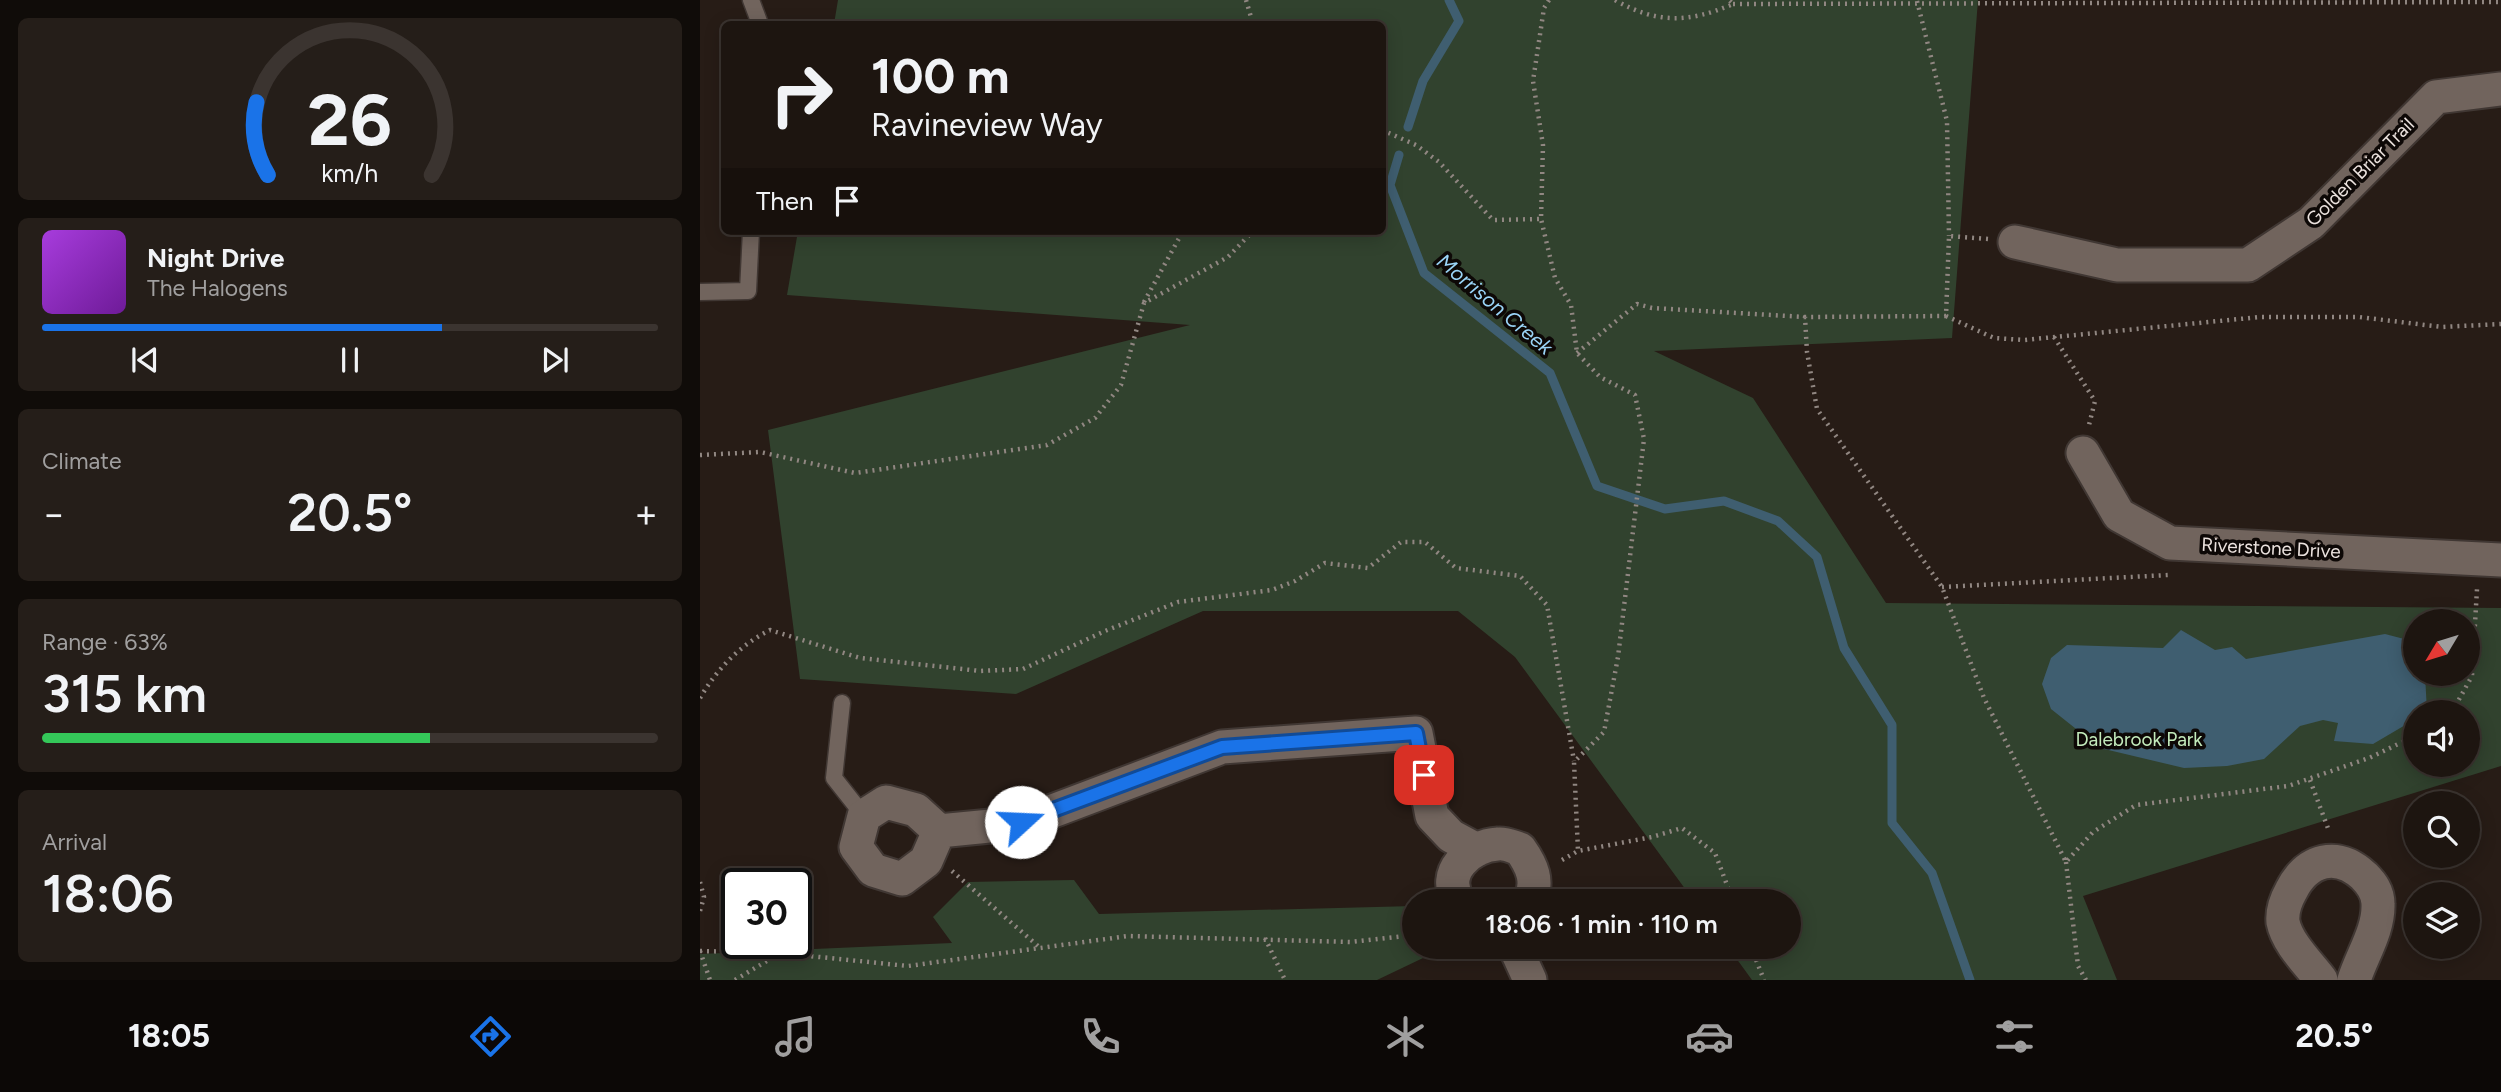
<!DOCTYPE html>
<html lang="en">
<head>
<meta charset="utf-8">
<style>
	body { margin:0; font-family:Figtree,sans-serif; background:#251e19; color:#f1f3f6; height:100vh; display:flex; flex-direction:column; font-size:26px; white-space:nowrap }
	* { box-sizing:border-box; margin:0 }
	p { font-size:23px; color:#a09f9f }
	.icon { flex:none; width:38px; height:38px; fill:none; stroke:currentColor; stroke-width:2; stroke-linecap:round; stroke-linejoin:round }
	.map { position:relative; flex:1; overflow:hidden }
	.side { display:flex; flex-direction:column; gap:18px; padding:18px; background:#100c09; width:700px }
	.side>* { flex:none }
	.hud { position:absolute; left:21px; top:21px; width:665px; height:214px; border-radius:10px; box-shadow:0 4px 18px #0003,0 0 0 2px #3b3430; background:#1d1510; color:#f1f3f6; overflow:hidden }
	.needle { width:46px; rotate:232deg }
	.buttons { position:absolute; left:1703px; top:609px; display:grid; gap:14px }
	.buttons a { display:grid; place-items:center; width:77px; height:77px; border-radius:50%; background:#1d1510; box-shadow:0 4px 18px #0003,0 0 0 2px #3b3430; font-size:35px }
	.speed { position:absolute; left:21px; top:868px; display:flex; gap:14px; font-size:35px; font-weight:700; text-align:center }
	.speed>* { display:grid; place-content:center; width:91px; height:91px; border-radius:50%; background:#1d1510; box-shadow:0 4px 18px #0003,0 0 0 2px #3b3430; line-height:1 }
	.speed .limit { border:4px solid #111; border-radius:10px; background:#fff; color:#111 }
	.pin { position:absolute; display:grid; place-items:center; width:60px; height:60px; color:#fff; margin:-30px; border-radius:14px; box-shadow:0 4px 10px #0006 }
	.me { position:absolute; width:77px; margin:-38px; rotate:70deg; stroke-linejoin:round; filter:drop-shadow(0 0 5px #0008) }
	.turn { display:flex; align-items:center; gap:24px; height:147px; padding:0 35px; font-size:32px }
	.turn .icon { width:91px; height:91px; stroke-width:2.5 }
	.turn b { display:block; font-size:49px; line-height:60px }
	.then { display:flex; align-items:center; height:66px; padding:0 35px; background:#0003; gap:14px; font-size:26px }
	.big { font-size:52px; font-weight:600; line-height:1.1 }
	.side .widget { flex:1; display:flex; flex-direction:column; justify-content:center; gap:10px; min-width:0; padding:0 24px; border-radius:10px; background:#251e19 }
	.side .dial { align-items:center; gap:0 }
	.dial svg { height:182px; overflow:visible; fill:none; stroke:#3b3430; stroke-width:7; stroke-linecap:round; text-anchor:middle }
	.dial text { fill:#f1f3f6; stroke:none }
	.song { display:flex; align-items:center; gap:21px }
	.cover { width:84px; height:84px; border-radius:10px; background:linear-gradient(135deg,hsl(280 70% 55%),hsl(280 70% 35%)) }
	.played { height:7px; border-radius:4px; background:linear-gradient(90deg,#1a73e8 65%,#3b3430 65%) }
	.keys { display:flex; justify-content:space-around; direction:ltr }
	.heat { display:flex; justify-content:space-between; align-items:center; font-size:38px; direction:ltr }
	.charge { height:10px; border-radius:5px; background:linear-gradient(90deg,#34c759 63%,#3b3430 0) }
	.trip { position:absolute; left:702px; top:889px; width:399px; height:70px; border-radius:35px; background:#1d1510; box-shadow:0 4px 18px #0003,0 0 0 2px #3b3430; font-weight:600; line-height:70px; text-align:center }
	.tabs { display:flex; height:112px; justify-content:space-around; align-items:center; background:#0c0806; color:#a09f9f }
	.tabs .icon { width:49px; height:49px }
	.tabs .active { color:#1a73e8 }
	.tabs b { font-size:32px; color:#f1f3f6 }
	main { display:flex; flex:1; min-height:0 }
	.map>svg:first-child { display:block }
	.green { fill:#31422e; fill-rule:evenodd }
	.water { fill:#3f5e70 }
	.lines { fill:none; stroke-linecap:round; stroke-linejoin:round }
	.stream { stroke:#3f5e70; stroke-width:9 }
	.service-casing { stroke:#403733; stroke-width:19 }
	.minor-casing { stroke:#403733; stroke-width:37 }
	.path { stroke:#918782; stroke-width:4.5; stroke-dasharray:2 5; stroke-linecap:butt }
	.service { stroke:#71645d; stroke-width:16 }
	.minor { stroke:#71645d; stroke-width:33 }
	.route-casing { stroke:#114b97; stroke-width:18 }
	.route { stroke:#1a73e8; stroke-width:12 }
	.labels { text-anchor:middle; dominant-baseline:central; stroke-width:7; stroke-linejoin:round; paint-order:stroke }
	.street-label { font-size:19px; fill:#ebe2de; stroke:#0d0806 }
	.park-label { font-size:19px; fill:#c3ebbc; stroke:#0d0806 }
	.water-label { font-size:21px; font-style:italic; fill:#9ad4f7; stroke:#0d0806 }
</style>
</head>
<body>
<main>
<section class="side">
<div class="widget dial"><svg viewBox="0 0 100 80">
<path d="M14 69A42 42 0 1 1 86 69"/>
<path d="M14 69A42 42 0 0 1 9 37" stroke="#1a73e8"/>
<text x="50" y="56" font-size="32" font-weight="700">26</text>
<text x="50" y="72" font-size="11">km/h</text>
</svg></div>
<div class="widget">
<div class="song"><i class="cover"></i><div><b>Night Drive</b><p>The Halogens</p></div></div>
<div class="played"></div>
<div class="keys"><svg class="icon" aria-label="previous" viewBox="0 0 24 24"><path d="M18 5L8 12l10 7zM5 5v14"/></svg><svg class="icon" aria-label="pause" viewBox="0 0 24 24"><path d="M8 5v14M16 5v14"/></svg><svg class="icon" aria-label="next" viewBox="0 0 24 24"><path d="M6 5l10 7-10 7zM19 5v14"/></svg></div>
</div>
<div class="widget"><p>Climate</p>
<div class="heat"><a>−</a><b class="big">20.5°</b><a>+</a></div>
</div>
<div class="widget"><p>Range · 63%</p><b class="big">315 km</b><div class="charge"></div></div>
<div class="widget"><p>Arrival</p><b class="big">18:06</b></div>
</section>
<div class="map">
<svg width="1801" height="980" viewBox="0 0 1801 980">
	<rect width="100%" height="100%" fill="#271c16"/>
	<path class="green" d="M138 0H1278L1252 338 954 351 1053 398 1186 603 1801 608V766L1383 896 1417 980H1052L1028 947H1088V901H994L815 657 758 611H503L316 694 100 679 68 430 490 325 87 295 98 231H682V24H134ZM1715 621H1768V674H1715ZM1715 712H1768V765H1715Z
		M374 880 399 914 714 906V947L744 948 677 980H0V954L252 943 233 917 268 882Z"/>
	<path class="water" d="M1481 630 1515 650 1532 647 1546 659 1685 634 1708 640 1715 648V674H1725L1727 712H1715V726L1707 724 1673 744 1634 741 1638 723 1623 720 1600 726 1564 759 1527 766 1484 768 1400 748 1351 709 1342 684 1351 658 1367 645 1463 648Z"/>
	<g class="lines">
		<path class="stream" d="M708 127 723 81 759 21 749 0
			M699 155 690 185 724 273 850 373 897 486 965 509 1024 501 1078 521 1117 557 1144 648 1192 725V823L1232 873 1270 980"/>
		<g class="service-casing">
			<path id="service" d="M51 0 60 24
				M0 292 48 291 51 231
				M142 703 134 778 164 816"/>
		</g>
		<g class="minor-casing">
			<path id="minor" d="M1315 242 1417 265H1548L1611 223 1736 97 1801 89
				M1383 453 1419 515 1470 543 1801 560
				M186 802 216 810 239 831 226 861 202 879 173 870 156 847 164 816Z
				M239 831 321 823 522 747 716 733 732 816 751 836 777 850
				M759 901C739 874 770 845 798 844 805 843 813 847 820 849 832 866 839 881 830 901
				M815 947 830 980
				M1621 980C1609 964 1587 943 1583 922 1582 912 1586 900 1591 891 1607 859 1637 851 1664 876 1672 884 1678 892 1678 904 1679 930 1662 955 1654 980"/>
		</g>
		<path class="path" d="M546 0 553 24
			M849 0 844 8 833 81 843 145 841 219 855 278 871 305 877 353 900 377 935 395 944 439 918 657 904 732 874 762 878 851 952 837 982 828 1015 853 1033 901
			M915 0C957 24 989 23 1033 4L1029 0
			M1217 1 1247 121 1249 236
			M1033 4 1801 2
			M682 130 716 145 739 162 793 220 841 219
			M1288 239 1249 236 1246 316 1105 317 1107 352 1117 409 1242 587 1284 698 1366 862 1393 832 1436 805 1588 786 1669 758 1715 736
			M444 302 483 231
			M1246 316 1294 338 1324 340 1560 317H1659L1742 327 1801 324
			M1354 337 1395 401 1389 425
			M877 353 937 304 952 308 1105 317
			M0 455 60 452 155 473 347 445 395 418 421 385 444 303 528 257 553 231
			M1242 587 1468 575
			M0 698C17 669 40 645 70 630L160 658 280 671 323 669 405 631 478 602 572 590 595 581 625 563 668 568 701 542H725L756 568 820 576 847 605 874 761
			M1752 712 1772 676 1777 589
			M1610 780 1629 831
			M862 860 878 851
			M1366 862 1378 966 1386 980
			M252 871 338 946
			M0 882 4 897 0 911
			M565 938 585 980
			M1051 947 1064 980
			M0 951 79 953
			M0 951 10 980
			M35 980 80 953 208 966 428 936 650 942 714 935"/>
		<use href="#service" class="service"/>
		<use href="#minor" class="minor"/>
	</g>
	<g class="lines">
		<g class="route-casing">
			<path id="route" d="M321 822 522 747 716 733 724 775"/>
		</g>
		<use href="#route" class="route"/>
	</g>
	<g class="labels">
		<g class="street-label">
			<text transform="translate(1660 172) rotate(-45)">Golden Briar Trail</text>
			<text transform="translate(1571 548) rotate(3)">Riverstone Drive</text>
		</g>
		<g class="park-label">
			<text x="1439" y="739">Dalebrook Park</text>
		</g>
		<g class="water-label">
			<text transform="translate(795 304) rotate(40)">Morrison Creek</text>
		</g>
	</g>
</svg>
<div class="buttons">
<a><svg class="needle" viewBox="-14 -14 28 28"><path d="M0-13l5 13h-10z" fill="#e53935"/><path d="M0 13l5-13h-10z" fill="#a09f9f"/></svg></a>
<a><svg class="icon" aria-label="sound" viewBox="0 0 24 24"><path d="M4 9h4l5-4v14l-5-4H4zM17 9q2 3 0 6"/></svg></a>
<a><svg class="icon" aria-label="search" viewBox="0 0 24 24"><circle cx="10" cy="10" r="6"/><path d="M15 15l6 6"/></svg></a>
<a><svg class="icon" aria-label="layers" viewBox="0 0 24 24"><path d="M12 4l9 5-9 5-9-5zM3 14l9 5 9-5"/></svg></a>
</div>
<div class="speed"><div class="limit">30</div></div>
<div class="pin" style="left:724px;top:775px;background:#d93025"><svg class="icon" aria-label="arrive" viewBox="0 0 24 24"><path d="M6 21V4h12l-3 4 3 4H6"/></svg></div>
<svg class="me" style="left:321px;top:822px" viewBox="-20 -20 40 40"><circle r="19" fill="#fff"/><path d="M0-13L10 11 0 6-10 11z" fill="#1a73e8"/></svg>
<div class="trip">18:06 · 1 min · 110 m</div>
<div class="hud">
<div class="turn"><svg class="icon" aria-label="right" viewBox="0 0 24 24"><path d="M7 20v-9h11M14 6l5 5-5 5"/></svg><div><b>100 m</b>Ravineview Way</div></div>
<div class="then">Then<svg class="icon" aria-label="arrive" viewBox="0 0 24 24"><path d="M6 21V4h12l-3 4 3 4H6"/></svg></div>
</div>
</div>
</main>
<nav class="tabs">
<b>18:05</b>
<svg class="icon active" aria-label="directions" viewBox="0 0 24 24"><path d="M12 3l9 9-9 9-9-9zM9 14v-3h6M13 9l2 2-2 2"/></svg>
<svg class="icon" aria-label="music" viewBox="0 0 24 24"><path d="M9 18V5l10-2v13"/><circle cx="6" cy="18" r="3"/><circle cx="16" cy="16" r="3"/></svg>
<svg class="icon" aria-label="phone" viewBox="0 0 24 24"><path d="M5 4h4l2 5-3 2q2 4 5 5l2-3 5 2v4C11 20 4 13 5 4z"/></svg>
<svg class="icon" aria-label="climate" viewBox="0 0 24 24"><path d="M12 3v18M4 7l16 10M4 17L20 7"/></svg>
<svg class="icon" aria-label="car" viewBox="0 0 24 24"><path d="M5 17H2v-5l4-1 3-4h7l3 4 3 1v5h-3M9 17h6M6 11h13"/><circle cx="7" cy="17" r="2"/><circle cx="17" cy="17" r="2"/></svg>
<svg class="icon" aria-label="filters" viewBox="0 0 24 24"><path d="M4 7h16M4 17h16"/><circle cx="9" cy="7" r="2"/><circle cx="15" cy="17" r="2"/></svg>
<b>20.5°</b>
</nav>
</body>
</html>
